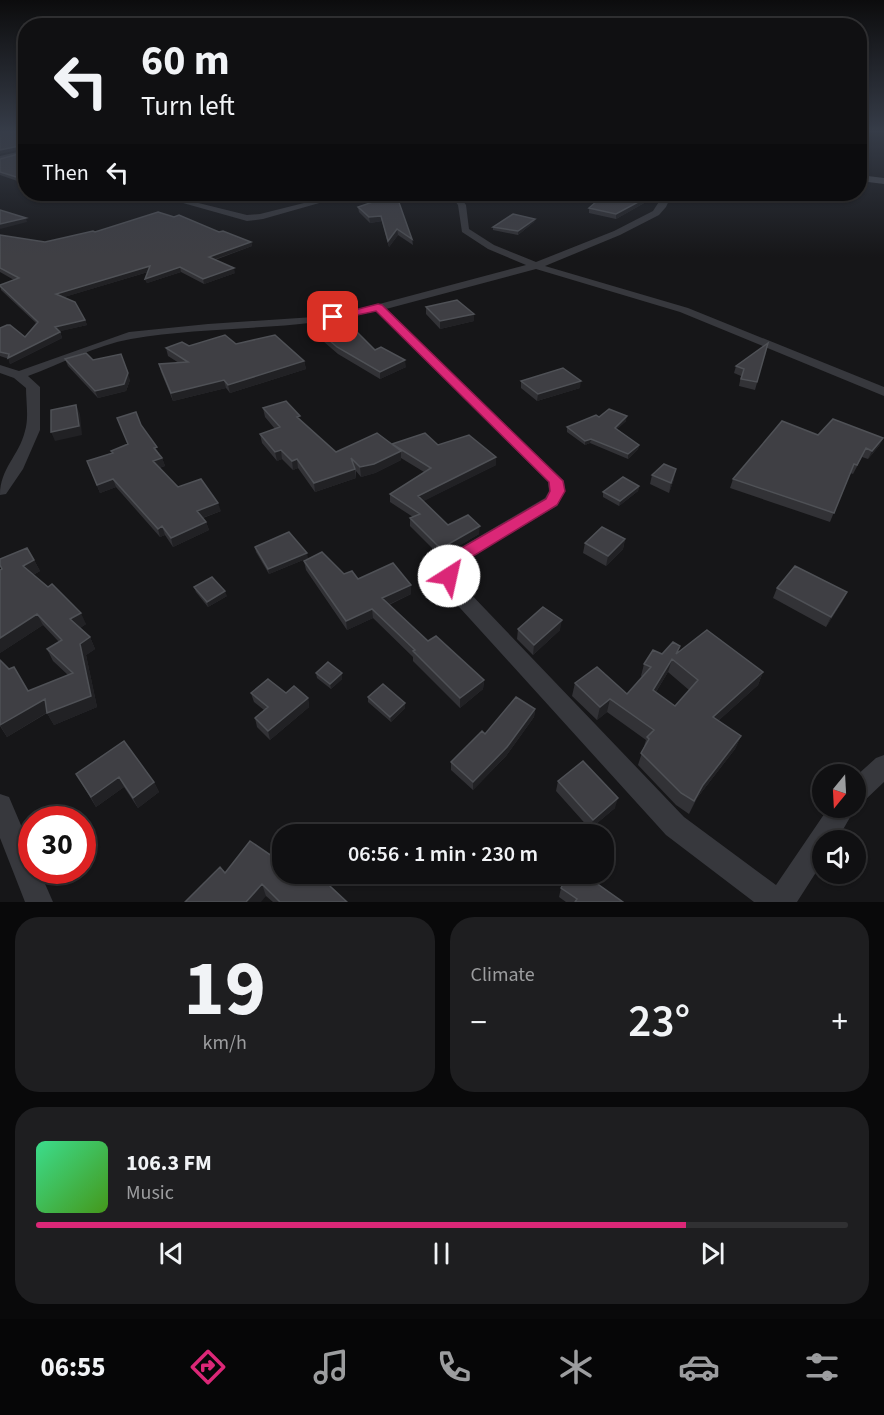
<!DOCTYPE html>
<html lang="en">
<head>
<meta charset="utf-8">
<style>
	body { margin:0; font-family:"Source Sans 3",sans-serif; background:#1e1e20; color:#f1f3f6; height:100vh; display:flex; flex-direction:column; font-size:22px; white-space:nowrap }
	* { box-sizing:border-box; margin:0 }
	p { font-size:20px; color:#9c9d9f }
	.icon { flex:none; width:33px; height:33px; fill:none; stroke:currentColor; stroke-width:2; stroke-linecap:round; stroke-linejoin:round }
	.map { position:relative; height:902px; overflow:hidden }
	.side { display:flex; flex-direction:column; gap:15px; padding:15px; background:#09090a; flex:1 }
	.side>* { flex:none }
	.hud { position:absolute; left:18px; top:18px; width:849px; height:183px; border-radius:24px; box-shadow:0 2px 4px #0004,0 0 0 2px #303032; background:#101012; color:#f1f3f6; overflow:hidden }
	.needle { width:39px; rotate:198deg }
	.buttons { position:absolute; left:812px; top:764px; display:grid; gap:12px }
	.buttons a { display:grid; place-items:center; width:54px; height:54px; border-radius:50%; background:#101012; box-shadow:0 2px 4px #0004,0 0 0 2px #303032; font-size:30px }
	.speed { position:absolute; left:18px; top:806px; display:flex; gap:12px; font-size:30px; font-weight:700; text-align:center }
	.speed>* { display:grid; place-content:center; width:78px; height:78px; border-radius:50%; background:#101012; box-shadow:0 2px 4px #0004,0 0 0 2px #303032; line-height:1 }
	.speed .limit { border:9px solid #d22; background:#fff; color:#111 }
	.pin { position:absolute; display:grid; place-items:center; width:51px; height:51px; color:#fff; margin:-26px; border-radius:12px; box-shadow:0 3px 9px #0006 }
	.me { position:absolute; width:66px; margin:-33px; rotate:35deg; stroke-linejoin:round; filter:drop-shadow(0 0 4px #0008) }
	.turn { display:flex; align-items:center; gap:21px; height:126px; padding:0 24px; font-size:27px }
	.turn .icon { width:78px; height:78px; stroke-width:2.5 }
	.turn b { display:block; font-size:42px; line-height:51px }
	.then { display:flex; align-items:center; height:57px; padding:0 24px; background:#0003; gap:12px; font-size:22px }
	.big { font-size:45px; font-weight:600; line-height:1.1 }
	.side .card { flex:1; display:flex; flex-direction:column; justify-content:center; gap:9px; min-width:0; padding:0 21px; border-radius:24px; background:#1e1e20 }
	.side .dial { align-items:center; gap:0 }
	.dial b { font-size:78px; line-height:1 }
	.song { display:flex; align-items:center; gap:18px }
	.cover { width:72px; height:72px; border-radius:9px; background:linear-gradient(135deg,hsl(150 70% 55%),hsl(100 70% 35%)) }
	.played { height:6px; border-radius:3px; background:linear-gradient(90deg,#db2777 80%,#303032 80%) }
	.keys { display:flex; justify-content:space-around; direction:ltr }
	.heat { display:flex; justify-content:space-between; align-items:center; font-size:33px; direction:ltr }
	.side .tiles { flex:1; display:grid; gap:15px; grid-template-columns:1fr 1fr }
	.card:last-child { grid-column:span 2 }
	.trip { position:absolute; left:272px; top:824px; width:342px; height:60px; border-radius:24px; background:#101012; box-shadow:0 2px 4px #0004,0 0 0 2px #303032; font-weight:600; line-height:60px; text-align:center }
	.menu { display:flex; height:96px; justify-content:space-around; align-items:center; background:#060607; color:#9c9d9f }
	.menu .icon { width:42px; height:42px }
	.menu .active { color:#db2777 }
	.menu b { font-size:27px; color:#f1f3f6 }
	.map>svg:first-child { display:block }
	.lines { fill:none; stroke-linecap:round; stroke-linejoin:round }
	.street { fill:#37383d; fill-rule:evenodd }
	.secondary { fill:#45474d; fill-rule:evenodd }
	.wall { fill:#323236; fill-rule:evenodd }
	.shaded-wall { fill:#212124 }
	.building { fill:#3f3f44; stroke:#4f5156; stroke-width:1.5; fill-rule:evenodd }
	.route { fill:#db2777; stroke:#8e194d; stroke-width:1.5 }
</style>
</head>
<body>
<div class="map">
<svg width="884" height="902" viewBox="0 0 884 902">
	<rect width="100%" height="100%" fill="#161618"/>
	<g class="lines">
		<path class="street" d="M26 150V154L0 160V156Z
			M151 194H162L247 215 260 214 340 194H351L263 219 247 221Z
			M450 194H458L466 205 469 229 494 245 536 262 614 231 653 211 664 194H672L666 207 659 215 620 235 545 266 688 308 884 387V396L680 312 536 269 386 309 564 481 565 491 557 506 460 564 458 576 465 588 684 817 776 885 829 807H855V777L876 758 884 755V782L864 801 856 805V807L837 840H822V863L797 902H754L666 835 451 598 440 576 446 556 545 498 549 491 548 482 376 311C296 332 212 325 131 339 96 345 61 364 28 376L40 387V430L23 469 6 494 0 495C0 468 19 456 25 431 29 418 26 401 26 388L14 378 0 373V365L19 371 129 332 208 324 314 317 368 307 526 265 488 249 462 232 458 205Z
			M0 794 9 797 32 851V870H39L53 902H25L0 838Z"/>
		<path class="secondary" d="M860 175 884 178V184L860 181Z"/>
	</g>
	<path class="wall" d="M26 152V184L0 175V159Z
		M396 194 412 239 413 245 398 235 389 247 382 221 370 223 359 212 358 207Z
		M660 194 616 219 589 213V208Z
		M535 219 534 222 518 235 493 230V227Z
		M95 232H219L251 242 252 246 215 260 235 273 204 284 181 272 147 283 145 279 148 272 64 297 85 320 87 325 60 331 62 338 10 364 9 359 0 356V328L25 337 36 323 1 290 0 285 14 280 0 272V235L45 242Z
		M426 307 474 314V321L440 329 426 314Z
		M322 334 375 350 406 367 380 379 338 354 323 341Z
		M768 343 755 390 739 386 741 376 734 373 736 366Z
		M236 344 304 361 306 369 230 393 226 388 173 401 161 372 159 364 179 363 168 356 166 348Z
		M65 359 93 360 130 380 126 391 98 398 68 366Z
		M521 381 580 388 537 401 521 388Z
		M263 408 300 420 336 452 392 444 438 445 496 457V465L423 501 448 525 479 534 445 554 443 559 410 526V518L413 517 390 502V494L424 472 401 458V460L375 473 361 477 356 471V478L315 492 298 468 293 470 282 459 277 461 262 443 260 434 275 429 265 417Z
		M599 417 626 421 617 429 639 445 638 449 628 459 590 443 585 445 567 432V427Z
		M117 418 141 425 162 458 165 466 159 468 178 487 221 511 203 518 206 522 209 530 173 547 165 535 160 537 116 487 100 493 87 461 112 453 111 451 128 444Z
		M818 435 883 438 879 446 868 459 862 457 853 474 850 473 830 522 730 488 733 479Z
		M652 475 674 479 669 493 650 484Z
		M639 486 638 491 619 506 603 497V492Z
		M625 539 623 549 606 566 583 553 585 543Z
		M255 547 308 558 269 574 256 552Z
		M34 560 40 571 33 575 86 624 80 628 90 637 95 649 86 655 97 707 54 725 47 713 7 737 0 726V660L28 691 68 675 53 661 47 649 59 642 43 625 0 653Z
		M304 561 358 579 411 585V594L389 605 428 641 484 680 483 689 460 708 413 661V657L373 618 347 630 306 570Z
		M194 587 227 596 208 607 196 592Z
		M777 588 847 592 842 602 826 627 773 598Z
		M518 629 560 630 533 655 517 639Z
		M678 651 763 672 758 685 718 721 741 736 735 749 697 798 689 814 676 805 638 765 646 740 607 712 597 720 572 696 575 683 627 694 642 677 641 676 644 664 662 654ZM668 672 689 690 675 706 656 692Z
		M316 673 342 679 331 689 317 678Z
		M251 693H286L308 698 309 707 270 740 257 727 255 718 264 710 254 702Z
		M368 697 405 708 391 722 368 702Z
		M535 709 534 717 506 756 473 790 451 770V762Z
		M76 774 154 782 159 792 138 808 124 787 96 807Z
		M558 781 615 808 590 829 556 791Z
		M282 863 347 902H273L266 896 225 873Z
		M561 888 623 902H566L559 897Z"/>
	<path class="shaded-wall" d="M24 145 26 148 0 154V150Z
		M653 194H660L616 219V214Z
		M381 216 382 221 370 223 369 217Z
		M26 218 27 222 0 229V224Z
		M535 219 534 222 518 235V231Z
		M397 229 398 235 389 247 388 241Z
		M251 242 252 246 210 261 209 257Z
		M150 266 151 271 58 299 56 294Z
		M180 267 181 272 147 283 145 279Z
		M234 268 235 273 204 284 203 279Z
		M474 314V321L440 329V321Z
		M85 320 87 325 57 332 55 327Z
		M60 332 62 338 10 364 8 358Z
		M405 360 406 367 380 379V372Z
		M304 361 306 369 230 393 228 385Z
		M128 373 130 380 126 391 98 398 95 391Z
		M224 380 226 388 173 401 171 393Z
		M581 381 580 388 537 401 538 394Z
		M76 405 80 414 82 435 55 441 51 432Z
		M627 416 626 421 614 432 615 428Z
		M883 438 879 446 868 459 872 451Z
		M591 439 590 443 585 445V441Z
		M639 445 638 449 628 459V454Z
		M281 450 282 459 277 461 275 452Z
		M401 451V460L375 473 361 477 360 467Z
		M496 457V465L418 504V496Z
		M162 458 165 466 155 469 153 461Z
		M297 459 298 468 293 470 292 461Z
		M355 469 356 478 315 492 314 483Z
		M676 469 674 479 669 493 671 483Z
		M113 479 116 487 100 493 97 485Z
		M639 486 638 491 619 506 620 501Z
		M218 503 221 511 199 519 197 511Z
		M206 522 209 530 173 547 171 538Z
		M162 526 165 535 160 537 158 529Z
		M480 526 479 534 445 554 443 559V551L445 546Z
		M625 539 623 549 606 566 608 556Z
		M307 553 308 558 269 574 268 569Z
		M34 560 40 571 29 577 23 566Z
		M411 585V594L383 607 382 598Z
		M225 591 227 596 208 607 207 602Z
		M847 592 842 602 826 627 831 617Z
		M372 609 373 618 347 630 346 621Z
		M81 613 86 624 76 631 70 619Z
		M37 614 43 625 0 653V638Z
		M562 620 560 630 533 655 534 645Z
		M90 637 95 649 86 655 97 707 54 725 47 713 91 696 80 644Z
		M672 659 668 672 649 703 653 690Z
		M763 672 758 685 708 730 713 717Z
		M342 673V679L331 689 330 684Z
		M484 680 483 689 460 708V698Z
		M308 698 309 707 270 740 268 731Z
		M45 699 51 710 7 737 0 725Z
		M610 699 607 712 597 720 600 707Z
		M405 703V708L391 722 390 717Z
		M535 709 534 717 506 756 473 790V782Z
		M741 736 735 749 697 798 689 814 703 785Z
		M119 777 124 787 96 807 91 797Z
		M154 782 159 792 138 808 133 798Z
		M618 798 615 808 590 829 593 820Z
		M262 884 266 896 261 902H246Z"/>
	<path class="building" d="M0 131H26V145H24L0 150Z
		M26 152V180L0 172V159Z
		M396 194 412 239 397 229 388 241 381 216 369 217 358 207Z
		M605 194H653L616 214 589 208Z
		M0 210 26 218 0 224Z
		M158 212 174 217 179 215 219 232 223 231 251 242 209 257 234 268 203 279 180 267 145 279 150 266 56 294 75 302 85 320 55 327 60 332 8 358 9 354 0 352V328L7 325H10L25 337 38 322 0 286V285L19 278 0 268V235L45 242 93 231 95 232Z
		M513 214 535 219 518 231 493 227Z
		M457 300 474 314 440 321 426 307Z
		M351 326 375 350 381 347 405 360 380 372 337 347 322 334Z
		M225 335 236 344 275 335 304 361 228 385 224 380 171 393 159 364 188 362 166 348 182 342 189 346Z
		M768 343 757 382 741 379 744 369 736 366Z
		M86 353 93 360 121 354 128 373 124 384 95 391 65 359Z
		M563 368 581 381 538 394 521 381Z
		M286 401 300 416 297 417 336 452 377 433 401 451 374 464 360 467 351 458 355 469 314 483 297 459 292 461 281 450 275 452 260 434 280 427 263 408Z
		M76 405 79 426 51 432V410Z
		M609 409 627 416 615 428 639 445 628 454 591 439 585 441 567 427 596 415 599 417Z
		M136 412 141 425 157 447 154 448 162 458 153 461 178 487 201 479 218 503 197 511 206 522 171 538 162 526 158 529 113 479 97 485 87 461 113 453 111 451 128 444 117 418Z
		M833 419 883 438 872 451 866 448 857 465 854 464 834 513 733 479 782 421 818 435Z
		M425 433 438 445 469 435 496 457 418 496 448 525 468 515 480 526 445 546 443 551 410 518 420 514 390 494 431 468 392 444Z
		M664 464 676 469 671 483 652 475Z
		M623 477 639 486 620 501 603 492Z
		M602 527 625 539 608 556 585 543Z
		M289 532 307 553 268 569 255 547Z
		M27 548 34 560 23 566 48 587 52 584 81 613 70 619 90 637 80 644 91 696 47 713 45 699 0 725V660L9 669 14 667 28 691 73 673 47 649 62 640 37 614 0 638V570L2 569 0 565V559Z
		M322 552 344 574 352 571 358 579 393 563 411 585 382 598 428 641 436 636 484 680 460 698 413 651 415 650 372 609 346 621 304 561Z
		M795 566 847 592 831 617 777 588Z
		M212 577 225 591 207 602 194 587Z
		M543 607 562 620 534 645 518 629Z
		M707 630 763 672 713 717 741 736 703 785 694 801 681 793 641 753 649 739 647 737 654 730 610 699 600 707 575 683 597 667 627 694 651 667 644 664 653 650 662 654 673 642 680 646 676 654ZM672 659 698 680 675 706 653 690Z
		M328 662 342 673 330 684 316 673Z
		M268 679 286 693 294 686 308 698 268 731 255 718 268 707 251 693Z
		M383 684 405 703 390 717 368 697Z
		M516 697 535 709 507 747 473 782 451 762 482 731 485 734Z
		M124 741 154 782 133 798 119 777 91 797 76 774Z
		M583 761 618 798 593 820 558 781Z
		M250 841 282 863V873H316L347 902H280L262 884 246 902H185L220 867 225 873Z
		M569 873H582L623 902H575L577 899 561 888Z"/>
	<linearGradient id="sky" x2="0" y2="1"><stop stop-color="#0c0c0d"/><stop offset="0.51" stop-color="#363c48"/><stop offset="1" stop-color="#363c48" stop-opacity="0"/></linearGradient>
	<rect width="884" height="257" fill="url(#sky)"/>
	<path class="route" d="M378 304 382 305 563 481 565 491 557 505 460 564 455 580 449 582 443 580 440 576 446 557 546 499 550 491 549 482 376 311 333 320 327 317Z"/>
</svg>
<div class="buttons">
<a><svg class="needle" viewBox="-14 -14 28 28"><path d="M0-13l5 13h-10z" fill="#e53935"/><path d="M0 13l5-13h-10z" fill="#9c9d9f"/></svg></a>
<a><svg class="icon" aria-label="sound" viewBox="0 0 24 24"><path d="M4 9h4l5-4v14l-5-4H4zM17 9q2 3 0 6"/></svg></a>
</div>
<div class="speed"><div class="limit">30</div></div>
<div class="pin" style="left:333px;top:317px;background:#d93025"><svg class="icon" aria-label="arrive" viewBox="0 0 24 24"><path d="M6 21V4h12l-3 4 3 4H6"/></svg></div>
<svg class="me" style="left:449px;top:576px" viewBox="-20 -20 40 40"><circle r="19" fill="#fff"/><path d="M0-13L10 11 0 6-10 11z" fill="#db2777"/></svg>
<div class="trip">06:56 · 1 min · 230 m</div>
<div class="hud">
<div class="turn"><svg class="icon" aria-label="left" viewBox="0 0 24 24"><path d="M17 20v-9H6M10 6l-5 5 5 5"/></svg><div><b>60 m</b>Turn left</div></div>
<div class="then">Then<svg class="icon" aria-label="left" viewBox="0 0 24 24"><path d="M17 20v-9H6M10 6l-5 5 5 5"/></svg></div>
</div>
</div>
<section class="side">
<div class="tiles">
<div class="card dial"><b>19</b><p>km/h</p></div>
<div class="card"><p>Climate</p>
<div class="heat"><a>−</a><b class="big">23°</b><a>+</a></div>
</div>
<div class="card">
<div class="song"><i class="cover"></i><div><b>106.3 FM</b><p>Music</p></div></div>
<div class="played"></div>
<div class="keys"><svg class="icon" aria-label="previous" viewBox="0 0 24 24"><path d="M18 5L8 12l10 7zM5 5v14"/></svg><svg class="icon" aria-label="pause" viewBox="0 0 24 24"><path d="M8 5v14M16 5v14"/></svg><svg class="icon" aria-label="next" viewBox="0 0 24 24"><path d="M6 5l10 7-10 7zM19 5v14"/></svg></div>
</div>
</div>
</section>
<nav class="menu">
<b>06:55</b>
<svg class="icon active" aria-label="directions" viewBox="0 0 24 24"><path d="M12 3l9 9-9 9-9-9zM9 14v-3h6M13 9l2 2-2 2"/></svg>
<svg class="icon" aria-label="music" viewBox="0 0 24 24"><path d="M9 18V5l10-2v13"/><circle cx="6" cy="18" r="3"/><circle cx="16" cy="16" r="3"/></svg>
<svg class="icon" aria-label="phone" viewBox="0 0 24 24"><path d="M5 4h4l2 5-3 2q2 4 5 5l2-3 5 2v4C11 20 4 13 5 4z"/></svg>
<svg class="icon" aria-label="climate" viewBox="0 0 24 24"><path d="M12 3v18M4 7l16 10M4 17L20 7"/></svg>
<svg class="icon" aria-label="car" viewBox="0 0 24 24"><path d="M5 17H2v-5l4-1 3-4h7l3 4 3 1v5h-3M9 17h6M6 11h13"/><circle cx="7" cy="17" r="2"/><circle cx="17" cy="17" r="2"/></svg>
<svg class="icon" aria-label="filters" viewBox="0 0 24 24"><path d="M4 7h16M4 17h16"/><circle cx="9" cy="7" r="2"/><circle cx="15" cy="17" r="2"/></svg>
</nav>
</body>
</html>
